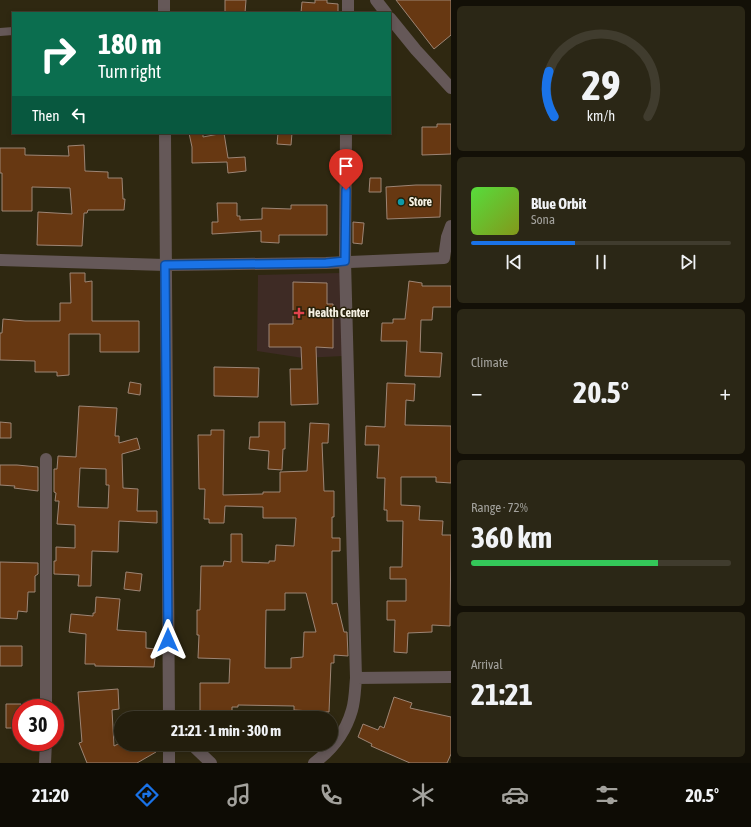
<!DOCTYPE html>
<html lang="en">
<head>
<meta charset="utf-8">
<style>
	body { margin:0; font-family:"Asap Condensed",sans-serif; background:#2b2716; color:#f1f3f6; height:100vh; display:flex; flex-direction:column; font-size:15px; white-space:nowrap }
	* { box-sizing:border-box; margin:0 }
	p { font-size:13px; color:#a3a29d }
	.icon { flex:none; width:22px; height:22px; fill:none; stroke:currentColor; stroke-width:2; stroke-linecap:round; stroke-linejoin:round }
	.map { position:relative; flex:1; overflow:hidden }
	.panel { display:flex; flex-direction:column; gap:6px; padding:6px; background:#131007; width:300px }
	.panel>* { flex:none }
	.guide { position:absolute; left:12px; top:12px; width:379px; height:122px; border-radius:0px; box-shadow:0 2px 6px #0003,0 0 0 1px #403c2e; background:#0b6e4f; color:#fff; overflow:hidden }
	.speed { position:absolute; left:12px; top:699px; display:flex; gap:8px; font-size:20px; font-weight:700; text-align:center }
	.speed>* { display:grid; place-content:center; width:52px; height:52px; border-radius:50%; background:#231e0d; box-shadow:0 2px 6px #0003,0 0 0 1px #403c2e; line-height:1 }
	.speed .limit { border:6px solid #d22; background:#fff; color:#111 }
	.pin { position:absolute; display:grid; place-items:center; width:34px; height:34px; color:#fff; margin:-41px -17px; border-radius:50% 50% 50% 0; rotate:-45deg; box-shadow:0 0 4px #0007 }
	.pin .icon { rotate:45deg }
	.me { position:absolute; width:44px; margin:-22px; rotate:0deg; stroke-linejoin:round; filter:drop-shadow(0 0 3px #0008) }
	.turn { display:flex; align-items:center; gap:14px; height:84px; padding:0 20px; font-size:18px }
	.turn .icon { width:52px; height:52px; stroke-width:2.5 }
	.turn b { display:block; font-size:28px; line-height:34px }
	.then { display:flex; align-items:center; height:38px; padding:0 20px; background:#0003; gap:8px; font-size:15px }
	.big { font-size:30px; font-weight:700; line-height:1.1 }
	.panel .tile { flex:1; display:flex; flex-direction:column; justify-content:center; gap:6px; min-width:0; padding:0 14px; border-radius:6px; background:#2b2716 }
	.panel .dial { align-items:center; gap:0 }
	.dial svg { height:104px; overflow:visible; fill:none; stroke:#403c2e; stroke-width:7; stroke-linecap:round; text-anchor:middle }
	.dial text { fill:#f1f3f6; stroke:none }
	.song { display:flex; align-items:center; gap:12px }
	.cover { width:48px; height:48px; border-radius:6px; background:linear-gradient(135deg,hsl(110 70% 55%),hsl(70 70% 35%)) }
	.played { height:4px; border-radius:2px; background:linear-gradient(90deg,#1a73e8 40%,#403c2e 40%) }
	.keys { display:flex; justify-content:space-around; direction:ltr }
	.heat { display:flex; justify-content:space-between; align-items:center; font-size:22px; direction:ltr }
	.charge { height:6px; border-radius:3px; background:linear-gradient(90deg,#34c759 72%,#403c2e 0) }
	.trip { position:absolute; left:114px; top:711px; width:224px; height:40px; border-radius:20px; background:#231e0d; box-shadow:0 2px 6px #0003,0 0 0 1px #403c2e; font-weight:700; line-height:40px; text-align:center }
	.tabs { display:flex; height:64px; justify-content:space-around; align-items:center; background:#0e0c05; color:#a3a29d }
	.tabs .icon { width:28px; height:28px }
	.tabs .on { color:#1a73e8 }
	.tabs b { font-size:18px; color:#f1f3f6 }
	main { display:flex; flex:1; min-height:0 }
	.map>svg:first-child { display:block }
	.medical { fill:#3e2b25 }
	.building { fill:#673812; stroke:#9d8575; fill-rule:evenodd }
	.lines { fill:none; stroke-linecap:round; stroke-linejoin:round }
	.service { stroke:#655858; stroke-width:8 }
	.minor { stroke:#655858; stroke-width:12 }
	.route-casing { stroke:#114b97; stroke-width:10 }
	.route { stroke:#1a73e8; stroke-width:7 }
	.culture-dot { fill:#0f9aa8; stroke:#251f08; stroke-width:1.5 }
	.health-dot { fill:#e0444e; stroke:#251f08; stroke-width:1.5 }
	.labels { text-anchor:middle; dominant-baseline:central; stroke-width:3; stroke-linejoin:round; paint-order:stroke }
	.poi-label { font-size:12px; font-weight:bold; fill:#f5f1e3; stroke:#251f08; text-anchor:start }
</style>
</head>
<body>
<main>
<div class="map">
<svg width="451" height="763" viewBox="0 0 451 763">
	<rect width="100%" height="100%" fill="#2f2811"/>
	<path class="medical" d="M340 273 343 356 303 358 257 351 258 275Z"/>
	<path class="building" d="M225 0H246L245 13H225Z
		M315 0H327V3L338 4V13H301L302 2 315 3Z
		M396 0H451V35L434 49Z
		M437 124H451V154L422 155V127H437Z
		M189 133H203V137L224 133 228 158 245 157 246 171 228 173 227 162 192 163V147Z
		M278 133H292L291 145 277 144Z
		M84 145 85 171 108 172V178H122L123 199H125L124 210H88L87 213H84L82 246 37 245 38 212 72 214 70 188 32 187V211H2V173H0V148H25V155L69 156 68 146Z
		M370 178H381V192H369Z
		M416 185H441L440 217 387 219 386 187Z
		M217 203H237V216H240V220L262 219V208L291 209V205H327V235H279V243L261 242V231L212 234V222H218Z
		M353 222 364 223 362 244 353 243Z
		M70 273H85V282L92 281V321H139V352H100V334H69V375L57 376V372H35V361L0 360V333H2L3 319 25 321H60V303H71Z
		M409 281 422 283V286H451V307H433L432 320H421L420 352 442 353 440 377 405 376 407 341H381L382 323H393V319H405Z
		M293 282 327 283V304H333V348L316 347 318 404 291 405 290 369H302L301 347H269V324H293Z
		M214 367 259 368 258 397 214 396Z
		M130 382 141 384 140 395 128 393Z
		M387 383 415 384 414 401 406 400 405 425 451 426V483L436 482V477H401V505L420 506 419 520 443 521 442 535H451L450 626 432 625V632L408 633 407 653 394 652 395 620H387V601H406V579H390V567H402L403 521H387V510H384L385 478H377L379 445H365L366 426 385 427Z
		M79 406 117 408 115 436H119V443L137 438 140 449 122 454 123 488 138 489 137 511H157V523L119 521 118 552 92 551 91 586H78L79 575 54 574V561H56V547L75 548V525L57 524 59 501H55L56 493 54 492V469H57L58 456 76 457ZM80 468 106 469V485H109L108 508 78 507Z
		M0 422 11 423V438H0Z
		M259 422H285V449H283L282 470 268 469 269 451 249 449 250 437H259Z
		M310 423 329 424 328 443H322L324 491H334V517H332V538H340V551H332V604L337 603 344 632H347L348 656 334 655V663H331L329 712 294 710V706L238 705V707H232V718H200V683H229L230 659 198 658 199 635H197V610H200L201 566H223L224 561 231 562V534H242V562L269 563V561H275L276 545 294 546 296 518H263V507L225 506 224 523H209V519H204L205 489H199L198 435H211V430H224L223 495 263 494V492H280V472L307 471ZM285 593H306L316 632H304L303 657 291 658V668H265L266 610H285Z
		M0 465H17L38 467V491L14 488 15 486 0 485Z
		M0 562 38 563V574L35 576V592H28L27 612 18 611 17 619 0 618Z
		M126 572 142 574 140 591 124 589Z
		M96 597 120 599 117 630 146 632V648L156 649 154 667 95 666V664H85L86 634 69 632 71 614 93 616V613H95Z
		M0 646H22V666H0Z
		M118 689 119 709 112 710 114 746 118 744H152L156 752 137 763H87L79 743 82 742 78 692Z
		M394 697 412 703 410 708 451 717V754L447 763H410L371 746 372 744 358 737 363 724 378 730 380 726 384 728Z
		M6 704H21V728H6Z"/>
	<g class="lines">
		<path class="service" d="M0 32 13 31"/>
		<path class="minor" d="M164 0V13
			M376 0 386 13
			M348 13V0
			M390 18 416 50 451 88
			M165 133 169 718
			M0 260 165 265 326 263 444 258 447 237 451 226
			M356 678 451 677
			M46 708V459
			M169 744V763
			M191 744 211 763
			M45 763 46 742
			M314 763C332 750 346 731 352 710 355 700 355 688 356 678L345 261 346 133"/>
	</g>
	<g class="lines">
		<g class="route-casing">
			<path id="route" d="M168 640 165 265 326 263 345 261 346 190"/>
		</g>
		<use href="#route" class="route"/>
	</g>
	<circle class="culture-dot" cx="401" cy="202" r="4"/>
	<path class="health-dot" d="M297 307h4v4h4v4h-4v4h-4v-4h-4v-4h4z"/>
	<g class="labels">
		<g class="poi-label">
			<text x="409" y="202">Store</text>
			<text x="308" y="313">Health Center</text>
		</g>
	</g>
</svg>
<div class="speed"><div class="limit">30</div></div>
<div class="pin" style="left:346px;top:190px;background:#d93025"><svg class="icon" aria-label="arrive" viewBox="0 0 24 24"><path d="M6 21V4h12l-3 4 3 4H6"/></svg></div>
<svg class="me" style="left:168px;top:640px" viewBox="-20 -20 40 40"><path d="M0-17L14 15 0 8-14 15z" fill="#1a73e8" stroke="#fff" stroke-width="4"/></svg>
<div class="trip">21:21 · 1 min · 300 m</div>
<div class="guide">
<div class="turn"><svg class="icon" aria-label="right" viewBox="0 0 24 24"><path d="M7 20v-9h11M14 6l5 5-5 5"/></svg><div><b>180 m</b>Turn right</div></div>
<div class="then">Then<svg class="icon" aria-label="left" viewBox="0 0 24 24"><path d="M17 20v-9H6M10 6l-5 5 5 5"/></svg></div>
</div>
</div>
<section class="panel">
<div class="tile dial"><svg viewBox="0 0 100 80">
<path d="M14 69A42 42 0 1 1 86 69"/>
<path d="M14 69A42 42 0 0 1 10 34" stroke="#1a73e8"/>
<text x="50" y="56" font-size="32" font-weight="700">29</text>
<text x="50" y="72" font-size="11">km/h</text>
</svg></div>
<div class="tile">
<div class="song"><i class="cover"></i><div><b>Blue Orbit</b><p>Sona</p></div></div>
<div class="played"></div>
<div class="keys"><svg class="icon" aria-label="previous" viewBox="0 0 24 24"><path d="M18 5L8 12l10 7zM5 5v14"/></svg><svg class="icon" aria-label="pause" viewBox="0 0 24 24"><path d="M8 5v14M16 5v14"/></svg><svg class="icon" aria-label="next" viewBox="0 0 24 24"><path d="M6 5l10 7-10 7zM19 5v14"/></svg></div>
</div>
<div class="tile"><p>Climate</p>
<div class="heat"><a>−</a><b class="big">20.5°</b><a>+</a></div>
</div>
<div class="tile"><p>Range · 72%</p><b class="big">360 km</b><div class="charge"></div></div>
<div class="tile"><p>Arrival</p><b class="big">21:21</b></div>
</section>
</main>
<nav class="tabs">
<b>21:20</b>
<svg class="icon on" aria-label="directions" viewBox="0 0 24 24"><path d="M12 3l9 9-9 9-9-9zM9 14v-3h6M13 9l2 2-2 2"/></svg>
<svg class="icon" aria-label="music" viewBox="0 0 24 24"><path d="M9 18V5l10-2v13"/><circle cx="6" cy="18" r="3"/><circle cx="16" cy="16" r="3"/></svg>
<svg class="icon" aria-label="phone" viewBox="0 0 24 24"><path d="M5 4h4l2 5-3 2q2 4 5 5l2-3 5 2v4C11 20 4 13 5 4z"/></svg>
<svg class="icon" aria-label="climate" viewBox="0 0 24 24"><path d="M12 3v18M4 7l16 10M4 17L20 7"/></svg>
<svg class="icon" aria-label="car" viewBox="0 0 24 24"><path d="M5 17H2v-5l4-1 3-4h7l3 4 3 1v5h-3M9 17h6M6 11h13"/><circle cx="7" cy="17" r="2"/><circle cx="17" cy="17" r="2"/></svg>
<svg class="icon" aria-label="filters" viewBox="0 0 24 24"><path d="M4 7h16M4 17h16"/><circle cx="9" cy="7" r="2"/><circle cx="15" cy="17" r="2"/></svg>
<b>20.5°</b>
</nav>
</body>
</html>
